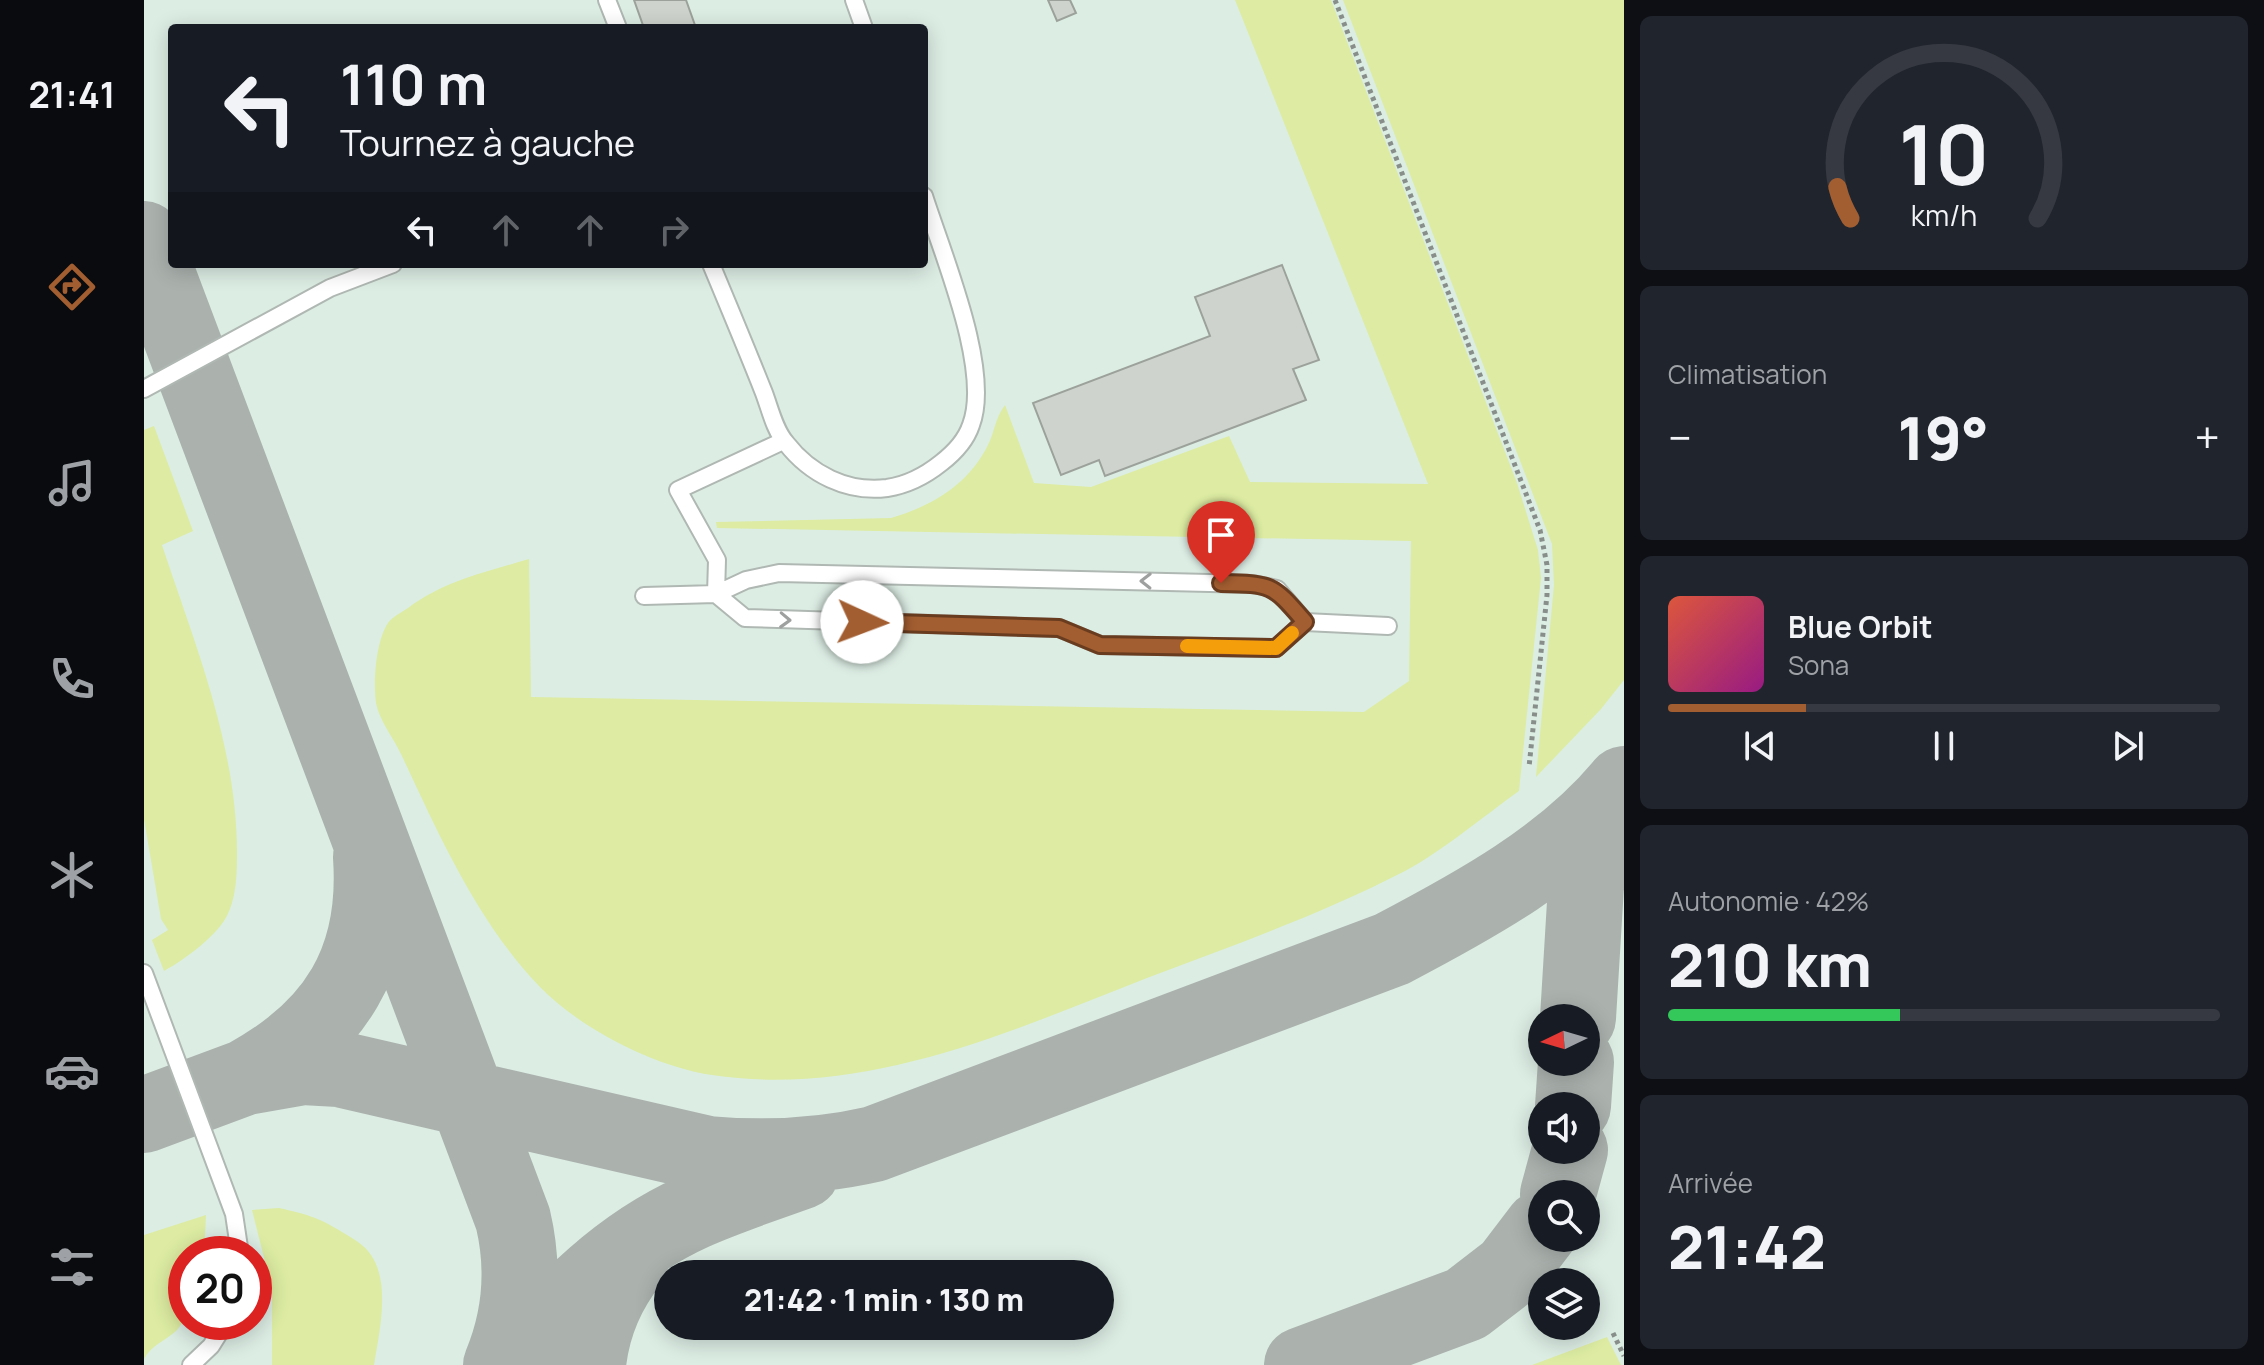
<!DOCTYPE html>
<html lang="fr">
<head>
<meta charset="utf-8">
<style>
	body { margin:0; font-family:Manrope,sans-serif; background:#20242c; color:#f1f3f6; height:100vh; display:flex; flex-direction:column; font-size:30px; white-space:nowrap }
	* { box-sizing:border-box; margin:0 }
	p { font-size:26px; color:#9ea1a6 }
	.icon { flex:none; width:44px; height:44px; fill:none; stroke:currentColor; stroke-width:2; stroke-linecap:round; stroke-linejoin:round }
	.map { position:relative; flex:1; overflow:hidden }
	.side { display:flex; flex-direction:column; gap:16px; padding:16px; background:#0d0f14; width:640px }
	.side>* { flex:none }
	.guide { position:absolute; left:24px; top:24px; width:760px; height:244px; border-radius:8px; box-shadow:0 4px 20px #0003; background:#171b24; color:#f1f3f6; overflow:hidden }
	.needle { width:52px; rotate:265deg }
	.controls { position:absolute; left:1384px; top:1004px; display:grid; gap:16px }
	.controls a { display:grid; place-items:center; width:72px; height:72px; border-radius:50%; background:#171b24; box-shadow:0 4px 20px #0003; font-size:40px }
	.speed { position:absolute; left:24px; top:1236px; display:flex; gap:16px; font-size:40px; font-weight:700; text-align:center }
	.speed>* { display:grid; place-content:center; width:104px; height:104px; border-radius:50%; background:#171b24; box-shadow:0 4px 20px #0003; line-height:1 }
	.speed .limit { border:12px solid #d22; background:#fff; color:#111 }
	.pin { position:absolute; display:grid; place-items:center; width:68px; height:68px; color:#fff; margin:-82px -34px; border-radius:50% 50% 50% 0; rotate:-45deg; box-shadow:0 0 8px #0007 }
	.pin .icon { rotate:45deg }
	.me { position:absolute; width:88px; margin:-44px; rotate:92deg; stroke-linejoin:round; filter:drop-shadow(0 0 6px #0008) }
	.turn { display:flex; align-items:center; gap:28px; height:168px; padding:0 40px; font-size:36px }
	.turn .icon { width:104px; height:104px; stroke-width:2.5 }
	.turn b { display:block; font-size:56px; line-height:68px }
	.lanes { display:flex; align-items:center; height:76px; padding:0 40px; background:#0003; justify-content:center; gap:40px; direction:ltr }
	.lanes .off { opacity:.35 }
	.big { font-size:60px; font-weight:800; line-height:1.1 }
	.side .widget { flex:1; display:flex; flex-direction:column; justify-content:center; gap:12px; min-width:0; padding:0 28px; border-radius:12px; background:#20242c }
	.side .dial { align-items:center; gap:0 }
	.dial svg { height:208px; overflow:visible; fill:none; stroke:#363941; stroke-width:7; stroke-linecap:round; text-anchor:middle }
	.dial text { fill:#f1f3f6; stroke:none }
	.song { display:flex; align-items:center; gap:24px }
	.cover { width:96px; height:96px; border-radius:12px; background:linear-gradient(135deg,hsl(10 70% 55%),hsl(310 70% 35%)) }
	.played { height:8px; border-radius:4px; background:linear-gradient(90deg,#a25d30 25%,#363941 25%) }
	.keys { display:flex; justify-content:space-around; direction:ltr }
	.heat { display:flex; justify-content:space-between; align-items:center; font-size:44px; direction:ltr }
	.charge { height:12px; border-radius:6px; background:linear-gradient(90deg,#34c759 42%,#363941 0) }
	.trip { position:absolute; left:510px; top:1260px; width:460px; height:80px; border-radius:40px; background:#171b24; box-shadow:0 4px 20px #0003; font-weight:800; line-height:80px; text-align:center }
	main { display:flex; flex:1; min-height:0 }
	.menu { display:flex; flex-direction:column; width:144px; justify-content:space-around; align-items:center; background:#090b0e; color:#9ea1a6 }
	.menu .icon { width:56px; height:56px }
	.menu .selected { color:#a25d30 }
	.menu b { font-size:36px; color:#f1f3f6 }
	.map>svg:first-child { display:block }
	.built { fill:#dcede4; fill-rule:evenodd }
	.green { fill:#ddeca2 }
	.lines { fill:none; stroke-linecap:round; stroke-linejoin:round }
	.taxiway { stroke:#abb2ae; stroke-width:76 }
	.building { fill:#ced4cd; stroke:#9ca29b; stroke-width:2 }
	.lane-casing { stroke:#b0b8b3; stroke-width:20 }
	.path { stroke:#888f8b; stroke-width:5; stroke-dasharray:4 4; stroke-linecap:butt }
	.lane { stroke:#fff; stroke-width:16 }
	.oneway { stroke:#9ea09f }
	.route-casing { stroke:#693c1f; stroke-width:20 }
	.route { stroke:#a25d30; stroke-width:14 }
	.slow { stroke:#f59e0b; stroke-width:14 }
</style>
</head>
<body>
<main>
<nav class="menu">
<b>21:41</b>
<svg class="icon selected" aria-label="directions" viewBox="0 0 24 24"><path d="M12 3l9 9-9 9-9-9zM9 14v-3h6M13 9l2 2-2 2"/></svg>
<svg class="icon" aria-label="music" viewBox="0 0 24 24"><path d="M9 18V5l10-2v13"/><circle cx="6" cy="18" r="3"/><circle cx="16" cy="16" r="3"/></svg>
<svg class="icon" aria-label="phone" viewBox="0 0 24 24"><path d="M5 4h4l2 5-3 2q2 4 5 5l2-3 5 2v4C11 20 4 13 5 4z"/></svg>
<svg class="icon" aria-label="climate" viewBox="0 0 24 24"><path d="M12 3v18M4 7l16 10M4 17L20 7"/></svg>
<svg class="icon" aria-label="car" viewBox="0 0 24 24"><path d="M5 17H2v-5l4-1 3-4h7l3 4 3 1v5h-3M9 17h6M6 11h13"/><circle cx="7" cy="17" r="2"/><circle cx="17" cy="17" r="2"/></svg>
<svg class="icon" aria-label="filters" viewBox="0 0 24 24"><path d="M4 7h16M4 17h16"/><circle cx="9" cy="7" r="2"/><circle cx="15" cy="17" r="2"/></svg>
</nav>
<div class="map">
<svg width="1480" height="1365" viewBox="0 0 1480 1365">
	<rect width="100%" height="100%" fill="#eff8f3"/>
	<path class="built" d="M0 0H1480V1365H0ZM28 28H780V264H28ZM1398 1018H1442V1062H1398ZM1398 1106H1442V1150H1398ZM1398 1194H1442V1238H1398ZM42 1254H110V1322H42ZM524 1274H956V1326H524ZM1398 1282H1442V1326H1398Z"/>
	<path class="green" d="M1091 0H1187L1373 483 1394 550 1397 578 1375 791C1340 816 1297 852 1261 871 1178 914 1090 945 1003 978 865 1032 720 1098 568 1075 511 1067 435 1028 395 986 333 921 295 835 257 754 250 739 235 720 232 703 229 681 232 641 244 623 248 617 258 612 264 608 300 581 342 572 385 559L387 697 1220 712 1265 681 1267 541 573 528 572 522 747 518C788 506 824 485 844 445 851 431 851 418 861 405L890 483 947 487 1085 436 1106 482 1284 484Z
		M1199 0H1480V680L1457 709 1392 777 1410 585 1408 544Z
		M10 426 49 531 18 545C51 645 92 743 93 850 93 873 93 901 80 921 67 940 40 960 20 971L8 940 24 930 17 919 0 819V430Z
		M135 1208C162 1214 174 1217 198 1232 208 1238 221 1245 227 1255 247 1284 235 1333 230 1365H128V1289L108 1210Z
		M62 1215 60 1254H42C42 1276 49 1313 33 1330 23 1340 7 1345 0 1359V1235Z
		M1463 1337 1477 1365H1388Z"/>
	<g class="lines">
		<path class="taxiway" d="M0 239 369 1219C381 1270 377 1317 357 1365
			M1434 1018 1442 886 1449 851 1469 797
			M102 1077C192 1028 234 960 227 857
			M1429 1106 1432 1062
			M0 1115 102 1077 159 1067 195 1069 564 1154C622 1159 674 1157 730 1144L1248 949C1330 906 1420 857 1480 784
			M1414 1194 1426 1150
			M370 1365C416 1302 478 1244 549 1212 585 1196 622 1184 658 1171
			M444 1365C448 1326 463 1291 487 1261
			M1158 1365 1322 1304 1366 1270 1398 1228"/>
	</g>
	<path class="building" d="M490 0H542L552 28H500Z
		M904 0H926L932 13 913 21Z
		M1138 265 1175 360 1149 369 1162 400 961 476 955 460 917 475 889 403 1066 336 1051 297Z"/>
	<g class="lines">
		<g class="lane-casing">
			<path id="lane" d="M463 0 474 28
				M710 0 720 28
				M567 264C585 307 603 350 620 393 626 409 631 431 642 443 666 474 703 493 743 488 763 485 782 475 797 463 810 453 822 440 827 425 848 370 798 253 780 196
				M0 389 186 288 249 264
				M572 594 573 560 534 490 639 441
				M500 596 572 594 602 580 635 573 1109 584 1133 589 1161 622 1132 648 956 645 915 628 601 618 572 594
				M1161 622 1244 626
				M0 973 90 1214 96 1254
				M47 1365 67 1346 82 1322"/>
		</g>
		<path class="path" d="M1191 0 1396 530 1403 565V595L1385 767
			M1469 1333 1480 1356"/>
		<use href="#lane" class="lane"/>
	</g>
	<defs><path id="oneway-chevron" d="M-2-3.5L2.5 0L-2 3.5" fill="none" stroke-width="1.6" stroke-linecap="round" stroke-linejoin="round" transform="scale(2)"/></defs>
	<g class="oneway">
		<use href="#oneway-chevron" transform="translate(1002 581) rotate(-179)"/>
		<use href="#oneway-chevron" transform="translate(641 620) rotate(2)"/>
	</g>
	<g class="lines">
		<g class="route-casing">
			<path id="route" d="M718 622 915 628 956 645 1132 648 1161 622C1128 584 1129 584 1077 583"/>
		</g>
		<use href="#route" class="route"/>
		<path class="slow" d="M1043 646 1132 648 1148 633"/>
	</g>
</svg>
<div class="controls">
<a><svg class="needle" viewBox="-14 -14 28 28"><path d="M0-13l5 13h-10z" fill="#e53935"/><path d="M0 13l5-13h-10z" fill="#9ea1a6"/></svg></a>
<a><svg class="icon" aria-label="sound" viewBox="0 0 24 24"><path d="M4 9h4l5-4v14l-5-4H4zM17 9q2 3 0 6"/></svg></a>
<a><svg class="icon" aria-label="search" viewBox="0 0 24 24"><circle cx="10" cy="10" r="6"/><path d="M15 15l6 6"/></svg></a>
<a><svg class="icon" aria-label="layers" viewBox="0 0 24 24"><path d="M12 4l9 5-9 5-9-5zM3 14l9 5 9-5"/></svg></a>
</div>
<div class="speed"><div class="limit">20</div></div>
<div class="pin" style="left:1077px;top:583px;background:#d93025"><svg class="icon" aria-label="arrive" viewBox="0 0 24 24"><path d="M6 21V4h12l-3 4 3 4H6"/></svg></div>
<svg class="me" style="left:718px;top:622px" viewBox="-20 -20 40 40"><circle r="19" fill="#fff"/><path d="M0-13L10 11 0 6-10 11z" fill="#a25d30"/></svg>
<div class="trip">21:42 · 1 min · 130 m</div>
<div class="guide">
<div class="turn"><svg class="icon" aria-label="left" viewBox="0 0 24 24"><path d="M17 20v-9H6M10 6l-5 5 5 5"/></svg><div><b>110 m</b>Tournez à gauche</div></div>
<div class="lanes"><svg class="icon" aria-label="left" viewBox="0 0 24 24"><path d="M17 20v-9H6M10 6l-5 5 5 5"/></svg><svg class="icon off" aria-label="ahead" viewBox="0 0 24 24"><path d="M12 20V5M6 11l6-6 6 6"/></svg><svg class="icon off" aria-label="ahead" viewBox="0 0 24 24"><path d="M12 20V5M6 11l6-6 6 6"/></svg><svg class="icon off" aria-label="right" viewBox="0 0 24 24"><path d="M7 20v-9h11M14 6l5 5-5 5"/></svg></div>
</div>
</div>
<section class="side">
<div class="widget dial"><svg viewBox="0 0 100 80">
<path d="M14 69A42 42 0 1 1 86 69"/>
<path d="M14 69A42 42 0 0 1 9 57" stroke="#a25d30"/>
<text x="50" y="56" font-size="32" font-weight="700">10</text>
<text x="50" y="72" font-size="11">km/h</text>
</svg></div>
<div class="widget"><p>Climatisation</p>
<div class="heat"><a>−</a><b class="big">19°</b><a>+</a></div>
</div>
<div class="widget">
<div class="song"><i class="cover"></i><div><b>Blue Orbit</b><p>Sona</p></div></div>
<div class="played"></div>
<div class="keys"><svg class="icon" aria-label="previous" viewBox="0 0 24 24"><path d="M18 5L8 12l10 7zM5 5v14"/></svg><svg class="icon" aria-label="pause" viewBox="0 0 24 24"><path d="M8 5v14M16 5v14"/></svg><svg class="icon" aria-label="next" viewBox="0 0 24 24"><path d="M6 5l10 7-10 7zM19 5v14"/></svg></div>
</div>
<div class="widget"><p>Autonomie · 42%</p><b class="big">210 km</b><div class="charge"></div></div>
<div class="widget"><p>Arrivée</p><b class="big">21:42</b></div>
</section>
</main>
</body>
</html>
